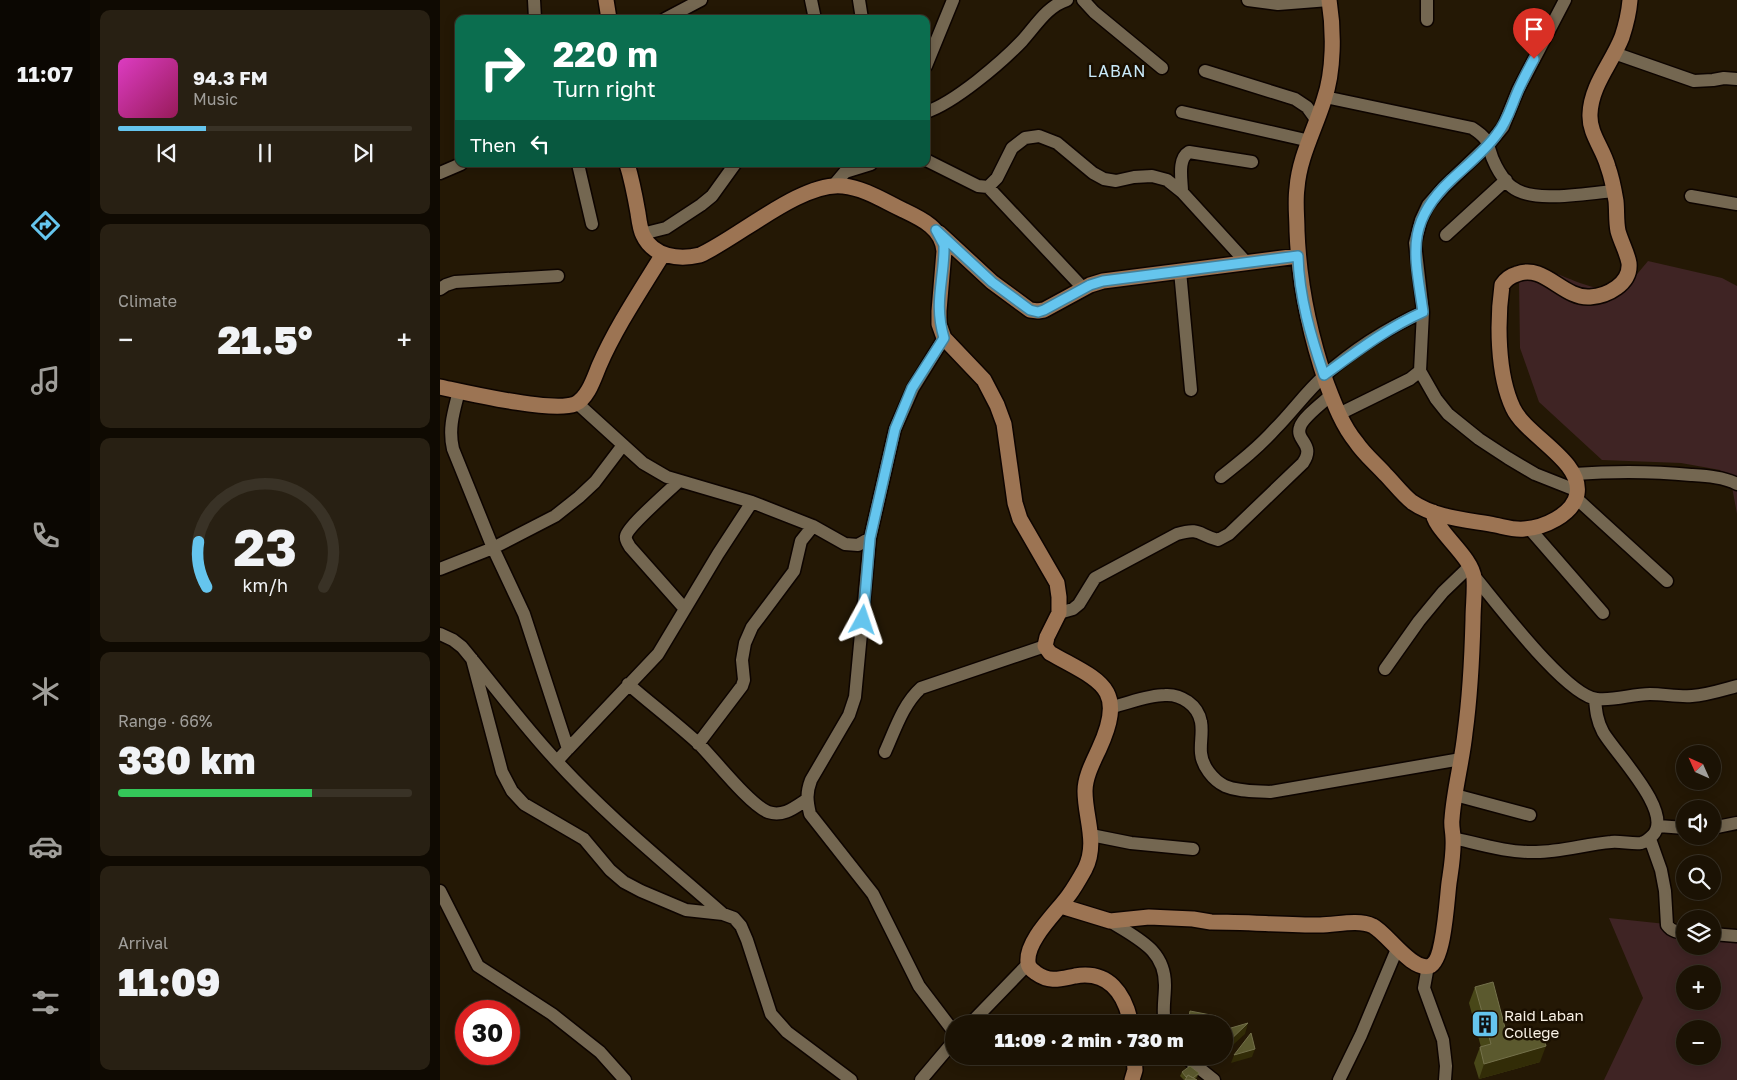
<!DOCTYPE html>
<html lang="en">
<head>
<meta charset="utf-8">
<style>
	body { margin:0; font-family:"Golos Text",sans-serif; background:#282013; color:#f1f3f6; height:100vh; display:flex; flex-direction:column; font-size:19px; white-space:nowrap }
	* { box-sizing:border-box; margin:0 }
	p { font-size:16px; color:#a09e9a }
	.icon { flex:none; width:28px; height:28px; fill:none; stroke:currentColor; stroke-width:2; stroke-linecap:round; stroke-linejoin:round }
	.map { position:relative; flex:1; overflow:hidden }
	.sheet { display:flex; flex-direction:column; gap:10px; padding:10px; background:#0f0a02; width:350px }
	.sheet>* { flex:none }
	.hud { position:absolute; left:15px; top:15px; width:475px; height:152px; border-radius:10px; box-shadow:0 2px 12px #0003,0 0 0 1px #393226; background:#0b6e4f; color:#fff; overflow:hidden }
	.needle { width:32px; rotate:315deg }
	.tools { position:absolute; left:1236px; top:745px; display:grid; gap:10px }
	.tools a { display:grid; place-items:center; width:45px; height:45px; border-radius:50%; background:#1b1204; box-shadow:0 2px 12px #0003,0 0 0 1px #393226; font-size:25px }
	.speed { position:absolute; left:15px; top:1000px; display:flex; gap:10px; font-size:25px; font-weight:700; text-align:center }
	.speed>* { display:grid; place-content:center; width:65px; height:65px; border-radius:50%; background:#1b1204; box-shadow:0 2px 12px #0003,0 0 0 1px #393226; line-height:1 }
	.speed .limit { border:8px solid #d22; background:#fff; color:#111 }
	.pin { position:absolute; display:grid; place-items:center; width:42px; height:42px; color:#fff; margin:-51px -21px; border-radius:50% 50% 50% 0; rotate:-45deg; box-shadow:0 0 5px #0007 }
	.pin .icon { rotate:45deg }
	.me { position:absolute; width:55px; margin:-28px; rotate:5deg; stroke-linejoin:round; filter:drop-shadow(0 0 4px #0008) }
	.turn { display:flex; align-items:center; gap:18px; height:105px; padding:0 15px; font-size:22px }
	.turn .icon { width:65px; height:65px; stroke-width:2.5 }
	.turn b { display:block; font-size:35px; line-height:42px }
	.then { display:flex; align-items:center; height:48px; padding:0 15px; background:#0003; gap:10px; font-size:19px }
	.big { font-size:38px; font-weight:800; line-height:1.1 }
	.sheet .widget { flex:1; display:flex; flex-direction:column; justify-content:center; gap:8px; min-width:0; padding:0 18px; border-radius:10px; background:#282013 }
	.sheet .dial { align-items:center; gap:0 }
	.dial svg { height:130px; overflow:visible; fill:none; stroke:#393226; stroke-width:7; stroke-linecap:round; text-anchor:middle }
	.dial text { fill:#f1f3f6; stroke:none }
	.song { display:flex; align-items:center; gap:15px }
	.cover { width:60px; height:60px; border-radius:8px; background:linear-gradient(135deg,hsl(310 70% 55%),hsl(330 70% 35%)) }
	.played { height:5px; border-radius:2px; background:linear-gradient(90deg,#65c5ee 30%,#393226 30%) }
	.keys { display:flex; justify-content:space-around; direction:ltr }
	.heat { display:flex; justify-content:space-between; align-items:center; font-size:28px; direction:ltr }
	.charge { height:8px; border-radius:4px; background:linear-gradient(90deg,#34c759 66%,#393226 0) }
	.trip { position:absolute; left:505px; top:1015px; width:288px; height:50px; border-radius:25px; background:#1b1204; box-shadow:0 2px 12px #0003,0 0 0 1px #393226; font-weight:800; line-height:50px; text-align:center }
	main { display:flex; flex:1; min-height:0 }
	.menu { display:flex; flex-direction:column; width:90px; justify-content:space-around; align-items:center; background:#0b0702; color:#a09e9a }
	.menu .icon { width:35px; height:35px }
	.menu .on { color:#65c5ee }
	.menu b { font-size:22px; color:#f1f3f6 }
	.map>svg:first-child { display:block }
	.green { fill:#3f2424; fill-rule:evenodd }
	.lines { fill:none; stroke-linecap:round; stroke-linejoin:round }
	.street-casing { stroke:#0d0400; stroke-width:15 }
	.secondary-casing { stroke:#0d0400; stroke-width:18 }
	.street { stroke:#746751; stroke-width:12 }
	.secondary { stroke:#9c7453; stroke-width:15 }
	.wall { fill:#484718 }
	.shaded-wall { fill:#322c07 }
	.building { fill:#5b592e; stroke:#74714b }
	.route-casing { stroke:#42809b; stroke-width:12 }
	.route { stroke:#65c5ee; stroke-width:9 }
	.labels { text-anchor:middle; dominant-baseline:central; stroke-width:5; stroke-linejoin:round; paint-order:stroke }
	.poi-label { font-size:15px; fill:#f9f1e5; stroke:#1a0f00; text-anchor:start }
	.neighbourhood-label { font-size:16px; letter-spacing:1px; fill:#c9e9f9; stroke:#1a0f00 }
</style>
</head>
<body>
<main>
<nav class="menu">
<b>11:07</b>
<svg class="icon on" aria-label="directions" viewBox="0 0 24 24"><path d="M12 3l9 9-9 9-9-9zM9 14v-3h6M13 9l2 2-2 2"/></svg>
<svg class="icon" aria-label="music" viewBox="0 0 24 24"><path d="M9 18V5l10-2v13"/><circle cx="6" cy="18" r="3"/><circle cx="16" cy="16" r="3"/></svg>
<svg class="icon" aria-label="phone" viewBox="0 0 24 24"><path d="M5 4h4l2 5-3 2q2 4 5 5l2-3 5 2v4C11 20 4 13 5 4z"/></svg>
<svg class="icon" aria-label="climate" viewBox="0 0 24 24"><path d="M12 3v18M4 7l16 10M4 17L20 7"/></svg>
<svg class="icon" aria-label="car" viewBox="0 0 24 24"><path d="M5 17H2v-5l4-1 3-4h7l3 4 3 1v5h-3M9 17h6M6 11h13"/><circle cx="7" cy="17" r="2"/><circle cx="17" cy="17" r="2"/></svg>
<svg class="icon" aria-label="filters" viewBox="0 0 24 24"><path d="M4 7h16M4 17h16"/><circle cx="9" cy="7" r="2"/><circle cx="15" cy="17" r="2"/></svg>
</nav>
<section class="sheet">
<div class="widget">
<div class="song"><i class="cover"></i><div><b>94.3 FM</b><p>Music</p></div></div>
<div class="played"></div>
<div class="keys"><svg class="icon" aria-label="previous" viewBox="0 0 24 24"><path d="M18 5L8 12l10 7zM5 5v14"/></svg><svg class="icon" aria-label="pause" viewBox="0 0 24 24"><path d="M8 5v14M16 5v14"/></svg><svg class="icon" aria-label="next" viewBox="0 0 24 24"><path d="M6 5l10 7-10 7zM19 5v14"/></svg></div>
</div>
<div class="widget"><p>Climate</p>
<div class="heat"><a>−</a><b class="big">21.5°</b><a>+</a></div>
</div>
<div class="widget dial"><svg viewBox="0 0 100 80">
<path d="M14 69A42 42 0 1 1 86 69"/>
<path d="M14 69A42 42 0 0 1 9 41" stroke="#65c5ee"/>
<text x="50" y="56" font-size="32" font-weight="700">23</text>
<text x="50" y="72" font-size="11">km/h</text>
</svg></div>
<div class="widget"><p>Range · 66%</p><b class="big">330 km</b><div class="charge"></div></div>
<div class="widget"><p>Arrival</p><b class="big">11:09</b></div>
</section>
<div class="map">
<svg width="1297" height="1080" viewBox="0 0 1297 1080">
	<rect width="100%" height="100%" fill="#241805"/>
	<path class="green" d="M1208 261 1282 278 1297 286V514L1292 487 1280 470 1241 463 1162 460 1099 402 1080 348 1079 280 1096 267C1121 272 1159 298 1183 286 1193 281 1201 269 1208 261Z
		M1169 918 1245 926V946H1272L1273 929 1297 932V1080H1164L1203 998ZM1245 974H1272V1001H1245ZM1245 1029H1272V1056H1245Z"/>
	<g class="lines">
		<g class="street-casing">
			<path id="street" d="M94 0 95 19
				M371 0 375 19
				M419 0 422 19
				M643 0 654 12 722 68
				M808 0 838 4 889 0
				M225 19 261 0
				M987 20V0
				M1174 53 1254 81 1273 80 1284 78 1297 79
				M486 66 513 0
				M765 71 855 99 867 107 877 121
				M885 97 1032 128C1054 142 1045 146 1056 166 1059 172 1066 183 1072 187 1093 204 1147 193 1174 191
				M486 112C514 103 561 63 582 41 595 27 607 6 627 0
				M742 112 870 141
				M486 160 538 186 548 187 557 178 572 148 585 138 599 136 617 143 653 173 664 179 676 181 694 177 712 176 727 180 742 192 806 262
				M138 164 152 224
				M0 173 21 164
				M394 185 405 172 431 164
				M548 187 643 288
				M742 192C742 180 737 159 749 152L812 162
				M1251 196 1297 204
				M202 234 226 228 261 205 272 196 295 164
				M1006 235 1066 180
				M740 271 751 390
				M0 289 6 285 15 282 118 276
				M504 338 473 388 455 429 430 538 415 697 409 715 371 780C366 793 367 801 370 814L433 894 479 986 514 1032
				M980 371 996 399 1008 414 1039 439 1068 458 1095 474 1138 491
				M19 391C14 411 8 428 13 449L53 548 84 614 128 749 117 761
				M137 403 203 463 227 477 312 502 373 526 405 544 418 545 430 538
				M899 414 970 379 980 371 983 312 975 243 981 220 988 205 1004 187 1049 144 1063 127 1078 90 1125 0
				M1134 474C1174 471 1212 471 1251 475 1266 476 1284 477 1297 484
				M781 477C800 462 819 447 835 429 852 412 866 392 884 376 913 350 948 328 983 312
				M239 481C229 491 188 526 186 536 185 540 188 543 190 547L245 609
				M1136 498 1227 581
				M1089 528 1163 613
				M0 569 53 548 115 516 139 497 155 482 183 445
				M1034 576C1056 602 1126 696 1157 699 1175 701 1192 694 1210 694 1224 694 1238 697 1252 696 1267 695 1282 690 1297 686
				M619 613 633 609 639 604 655 578 737 534C761 527 758 535 778 540L789 534 863 463C876 444 855 441 860 427 863 417 884 402 891 395
				M0 634 13 640 22 647C52 683 80 721 112 756 164 814 225 863 283 914
				M32 659 62 772 72 791 84 804 144 839 170 870 184 882 201 891 246 910 283 914 294 918 301 926 307 940 331 1014 347 1032 411 1080
				M945 669 979 621 1003 592 1029 567
				M188 684C211 704 236 723 259 744 275 760 309 804 328 812 343 817 354 808 366 800
				M672 707C689 703 708 695 725 695 741 694 758 705 761 722 763 732 760 743 761 753 762 766 773 780 785 786 799 792 815 791 830 792L1021 759
				M258 744 302 686 304 680 302 660 305 643 312 627 354 571 361 541 373 526
				M128 749 218 654 278 554 312 502
				M445 752C455 730 463 704 481 688L605 646
				M1015 795 1090 815
				M1218 826 1245 828
				M1272 828 1297 823
				M651 835 691 843 753 849
				M1013 838C1040 844 1068 853 1096 852 1121 852 1146 844 1171 842 1180 841 1192 844 1201 843 1206 842 1210 838 1213 835 1234 812 1175 753 1163 732 1157 721 1156 711 1155 699
				M1210 839 1221 870 1225 891 1227 925C1232 932 1238 932 1245 932
				M0 891 38 966 112 1014 160 1052 185 1080
				M670 921C697 939 725 949 725 985 725 999 722 1010 725 1024
				M1272 934 1297 936
				M988 966 984 988 1003 1040 1006 1066 1005 1080
				M530 1024 588 964
				M744 1056 774 1080
				M481 1080 514 1041
				M899 1080 921 1035 957 949"/>
		</g>
		<g class="secondary-casing">
			<path id="secondary" d="M166 0 169 19
				M889 0C894 31 894 71 884 100 875 129 859 158 857 188 855 202 857 217 857 231 859 284 869 332 886 382 894 403 902 425 916 442 924 454 936 464 945 474 954 483 962 494 972 502 995 518 1028 520 1055 525 1065 527 1074 530 1084 529 1103 528 1133 515 1137 494 1143 461 1086 436 1073 408 1057 374 1057 321 1062 285 1066 279 1070 276 1077 274 1104 263 1123 299 1150 297 1167 296 1191 284 1189 263 1187 252 1181 242 1178 231 1176 221 1177 211 1176 201 1174 189 1172 178 1168 167 1163 148 1149 134 1150 114 1151 85 1172 63 1182 37 1186 25 1189 12 1190 0
				M187 164C192 180 195 196 198 213 199 220 200 229 203 235 213 257 239 260 260 255 298 238 362 181 403 186 424 188 444 201 463 210 482 219 502 228 504 251L499 311V324L504 338 544 380 557 405 564 424 575 503 580 519 617 583 619 597V613L607 637 605 646 610 653C659 681 688 686 659 749 653 762 645 777 645 791 645 818 658 843 645 869 640 878 635 887 629 895 617 912 586 940 588 962 588 967 592 970 596 973 610 983 620 979 635 976 669 970 685 994 691 1024
				M499 233 552 282 590 310 598 311 604 310 650 285 663 281 858 256
				M0 387C28 393 112 413 135 404 148 398 154 378 159 366 176 327 201 290 223 254
				M621 906 670 921 709 917 753 919 771 922C807 922 844 925 880 925 897 925 917 919 933 926 947 933 972 972 990 966 1004 961 1007 898 1009 883 1011 869 1014 853 1013 838 1013 832 1011 825 1012 819 1014 790 1022 762 1025 733 1030 696 1032 658 1033 620 1033 606 1035 592 1034 578 1032 556 993 529 993 512
				M692 1080 695 1070 694 1056"/>
		</g>
		<use href="#street" class="street"/>
		<use href="#secondary" class="secondary"/>
	</g>
	<path class="wall" d="M1035 987 1068 1039 1100 1062 1039 1079 1034 1063 1040 1047H1041L1029 1003Z
		M750 1011 774 1024H746Z
		M764 1056H780L777 1058Z
		M742 1072 759 1073 757 1077 755 1079 757 1080H744L740 1076Z"/>
	<path class="shaded-wall" d="M808 1023 805 1034 784 1053V1046Z
		M1106 1046 1100 1062 1039 1079 1044 1064Z
		M815 1049 812 1057 791 1063 794 1055Z"/>
	<path class="building" d="M1053 982 1068 1039 1102 1030 1106 1046 1044 1064 1040 1047 1051 1044 1035 987Z
		M750 1011 776 1016 774 1024H748Z
		M808 1023 784 1046V1030Z
		M811 1033 815 1049 794 1055Z
		M750 1066 759 1073 753 1078 748 1075 746 1077 742 1072Z
		M748 1075 757 1080H745Z"/>
	<g class="lines">
		<g class="route-casing">
			<path id="route" d="M423 620 430 538 455 429 472 388 504 338C494 304 503 284 504 251V245L496 230 552 282 590 310 598 312 604 310 650 285 663 281 858 256C859 297 871 337 884 375 916 352 947 328 983 312 975 255 964 224 1011 180 1027 165 1045 151 1057 134 1067 122 1071 107 1077 93 1082 81 1088 70 1094 59"/>
		</g>
		<use href="#route" class="route"/>
	</g>
	<defs>
		<g id="building-square" transform="scale(1.4375)"><rect x="-9" y="-9" width="18" height="18" rx="4" fill="#65c5ee" stroke="#1a0f00"/><path d="M-4-6H4V6H1V3H-1V6H-4ZM-2.5-4.3h1.7v1.8h-1.7ZM.8-4.3h1.7v1.8H.8ZM-2.5-1h1.7V.8h-1.7ZM.8-1h1.7V.8H.8Z" fill="#111"/></g>
	</defs>
	<g fill-rule="evenodd">
		<use href="#building-square" x="1045" y="1024"/>
	</g>
	<g class="labels">
		<g class="poi-label">
			<text x="1064" y="1015">Raid Laban<tspan x="1064" dy="17">College</tspan></text>
		</g>
		<g class="neighbourhood-label">
			<text x="677" y="71">LABAN</text>
		</g>
	</g>
</svg>
<div class="tools">
<a><svg class="needle" viewBox="-14 -14 28 28"><path d="M0-13l5 13h-10z" fill="#e53935"/><path d="M0 13l5-13h-10z" fill="#a09e9a"/></svg></a>
<a><svg class="icon" aria-label="sound" viewBox="0 0 24 24"><path d="M4 9h4l5-4v14l-5-4H4zM17 9q2 3 0 6"/></svg></a>
<a><svg class="icon" aria-label="search" viewBox="0 0 24 24"><circle cx="10" cy="10" r="6"/><path d="M15 15l6 6"/></svg></a>
<a><svg class="icon" aria-label="layers" viewBox="0 0 24 24"><path d="M12 4l9 5-9 5-9-5zM3 14l9 5 9-5"/></svg></a>
<a>+</a>
<a>−</a>
</div>
<div class="speed"><div class="limit">30</div></div>
<div class="pin" style="left:1094px;top:59px;background:#d93025"><svg class="icon" aria-label="arrive" viewBox="0 0 24 24"><path d="M6 21V4h12l-3 4 3 4H6"/></svg></div>
<svg class="me" style="left:423px;top:620px" viewBox="-20 -20 40 40"><path d="M0-17L14 15 0 8-14 15z" fill="#65c5ee" stroke="#fff" stroke-width="4"/></svg>
<div class="trip">11:09 · 2 min · 730 m</div>
<div class="hud">
<div class="turn"><svg class="icon" aria-label="right" viewBox="0 0 24 24"><path d="M7 20v-9h11M14 6l5 5-5 5"/></svg><div><b>220 m</b>Turn right</div></div>
<div class="then">Then<svg class="icon" aria-label="left" viewBox="0 0 24 24"><path d="M17 20v-9H6M10 6l-5 5 5 5"/></svg></div>
</div>
</div>
</main>
</body>
</html>
